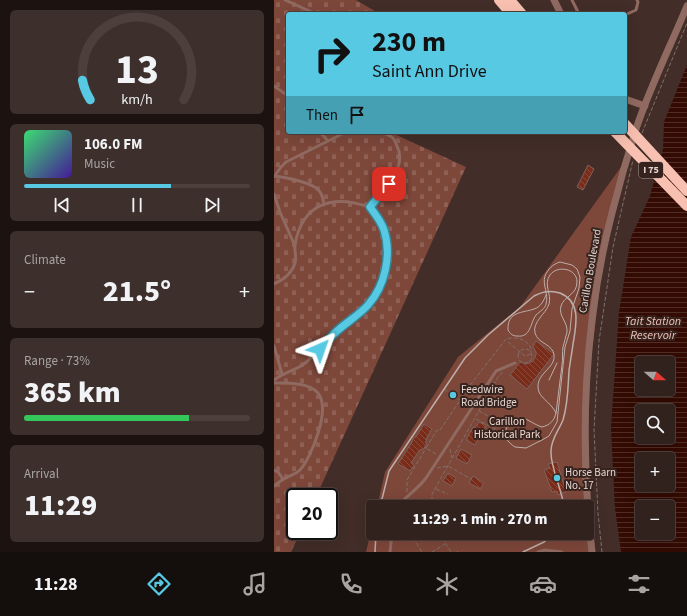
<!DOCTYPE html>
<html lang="en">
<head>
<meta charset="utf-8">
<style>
	body { margin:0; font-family:"Source Sans 3",sans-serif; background:#3d2f2b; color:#f1f3f6; height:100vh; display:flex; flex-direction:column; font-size:15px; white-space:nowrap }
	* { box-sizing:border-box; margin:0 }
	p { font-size:13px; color:#a8a4a4 }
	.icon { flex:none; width:22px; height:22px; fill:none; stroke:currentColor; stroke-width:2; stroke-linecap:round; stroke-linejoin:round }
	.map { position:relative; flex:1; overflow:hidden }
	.sheet { display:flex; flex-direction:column; gap:10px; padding:10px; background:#1c1310; width:274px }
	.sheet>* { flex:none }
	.top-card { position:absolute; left:12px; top:12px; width:341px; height:122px; border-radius:4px; box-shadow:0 4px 16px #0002,0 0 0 1px #4d3f3c; background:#57c9e2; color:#111; overflow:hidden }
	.needle { width:26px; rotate:110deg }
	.tools { position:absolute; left:361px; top:356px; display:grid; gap:8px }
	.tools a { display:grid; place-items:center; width:40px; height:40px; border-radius:4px; background:#32221e; box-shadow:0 4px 16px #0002,0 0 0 1px #4d3f3c; font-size:20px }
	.speed { position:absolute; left:12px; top:488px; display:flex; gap:8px; font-size:20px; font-weight:700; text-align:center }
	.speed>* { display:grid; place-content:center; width:52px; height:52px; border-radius:50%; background:#32221e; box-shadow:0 4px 16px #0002,0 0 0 1px #4d3f3c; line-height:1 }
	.speed .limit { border:2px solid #111; border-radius:6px; background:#fff; color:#111 }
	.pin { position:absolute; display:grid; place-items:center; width:34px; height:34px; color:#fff; margin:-17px; border-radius:8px; box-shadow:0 2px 6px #0006 }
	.me { position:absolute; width:44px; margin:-22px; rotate:43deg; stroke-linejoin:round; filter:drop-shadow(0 0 3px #0008) }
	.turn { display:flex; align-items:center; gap:14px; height:84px; padding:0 20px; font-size:18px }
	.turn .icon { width:52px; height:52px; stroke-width:2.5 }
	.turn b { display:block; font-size:28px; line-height:34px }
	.then { display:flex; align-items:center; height:38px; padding:0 20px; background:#0003; gap:8px; font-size:15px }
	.big { font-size:30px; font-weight:800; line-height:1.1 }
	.sheet .tile { flex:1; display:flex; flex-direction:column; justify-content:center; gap:6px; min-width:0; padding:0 14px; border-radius:6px; background:#3d2f2b }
	.sheet .dial { align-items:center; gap:0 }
	.dial svg { height:104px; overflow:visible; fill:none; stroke:#4d3f3c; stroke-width:7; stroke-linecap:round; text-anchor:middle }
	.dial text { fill:#f1f3f6; stroke:none }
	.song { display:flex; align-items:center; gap:12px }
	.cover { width:48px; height:48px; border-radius:6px; background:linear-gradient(135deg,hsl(140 70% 55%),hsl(260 70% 35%)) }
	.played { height:4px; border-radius:2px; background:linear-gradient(90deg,#57c9e2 65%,#4d3f3c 65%) }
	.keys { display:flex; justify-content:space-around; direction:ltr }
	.heat { display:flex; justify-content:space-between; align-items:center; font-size:22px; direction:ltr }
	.charge { height:6px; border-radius:3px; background:linear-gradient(90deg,#34c759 73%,#4d3f3c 0) }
	.trip { position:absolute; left:92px; top:500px; width:228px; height:40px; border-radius:4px; background:#32221e; box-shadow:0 4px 16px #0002,0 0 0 1px #4d3f3c; font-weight:800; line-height:40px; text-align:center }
	.tabs { display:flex; height:64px; justify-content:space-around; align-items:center; background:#140e0c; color:#a8a4a4 }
	.tabs .icon { width:28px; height:28px }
	.tabs .on { color:#57c9e2 }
	.tabs b { font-size:18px; color:#f1f3f6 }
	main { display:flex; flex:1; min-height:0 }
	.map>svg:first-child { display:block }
	.cemetery { fill:url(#cemetery-stones) }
	.park { fill:#7d473a }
	.water { fill:url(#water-rules); fill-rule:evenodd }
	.building { fill:url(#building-back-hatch); stroke:#7b635d }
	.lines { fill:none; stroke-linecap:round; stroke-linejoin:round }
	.path { stroke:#82706b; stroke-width:1; stroke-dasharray:4 2; stroke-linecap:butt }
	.service { stroke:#906a60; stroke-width:3 }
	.tertiary { stroke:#906a60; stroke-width:7 }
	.motorway { stroke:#f8c0b1; stroke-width:10 }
	.tram { stroke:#bdaeaa; stroke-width:1 }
	.rail { stroke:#bdaeaa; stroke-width:1.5 }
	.route-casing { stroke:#398393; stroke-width:10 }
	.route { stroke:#57c9e2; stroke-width:7 }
	.poi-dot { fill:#57c9e2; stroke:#37231e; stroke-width:1.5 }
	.labels { text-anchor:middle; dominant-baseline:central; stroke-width:4; stroke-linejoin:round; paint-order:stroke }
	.shield { fill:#37231e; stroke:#b0a09c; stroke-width:1 }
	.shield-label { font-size:10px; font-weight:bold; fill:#e4d6d2 }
	.street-label { font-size:11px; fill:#e4d6d2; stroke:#37231e }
	.poi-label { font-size:11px; fill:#e4d6d2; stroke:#37231e; text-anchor:start }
	.park-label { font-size:11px; fill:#f2dad3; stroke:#37231e }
	.water-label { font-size:12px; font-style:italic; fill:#f0c1b5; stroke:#37231e }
</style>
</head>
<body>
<main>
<section class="sheet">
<div class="tile dial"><svg viewBox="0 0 100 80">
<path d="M14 69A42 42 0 1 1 86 69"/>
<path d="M14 69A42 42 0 0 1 8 54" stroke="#57c9e2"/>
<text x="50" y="56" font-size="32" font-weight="700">13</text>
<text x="50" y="72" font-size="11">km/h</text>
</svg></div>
<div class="tile">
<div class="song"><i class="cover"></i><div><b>106.0 FM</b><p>Music</p></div></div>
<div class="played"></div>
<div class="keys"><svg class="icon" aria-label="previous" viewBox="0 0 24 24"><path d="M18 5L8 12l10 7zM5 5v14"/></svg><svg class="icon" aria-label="pause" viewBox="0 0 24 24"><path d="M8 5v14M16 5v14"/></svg><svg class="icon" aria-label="next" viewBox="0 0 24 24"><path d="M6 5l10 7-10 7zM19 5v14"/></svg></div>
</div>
<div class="tile"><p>Climate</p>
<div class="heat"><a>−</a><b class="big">21.5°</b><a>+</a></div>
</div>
<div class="tile"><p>Range · 73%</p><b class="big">365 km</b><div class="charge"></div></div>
<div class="tile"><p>Arrival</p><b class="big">11:29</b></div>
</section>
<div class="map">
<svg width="413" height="552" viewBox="0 0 413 552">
	<defs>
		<pattern id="cemetery-stones" width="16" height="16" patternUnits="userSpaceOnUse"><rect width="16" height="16" fill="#7d473a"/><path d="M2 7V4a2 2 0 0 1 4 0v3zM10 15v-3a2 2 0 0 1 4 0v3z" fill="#8f6156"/></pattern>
		<pattern id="water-rules" width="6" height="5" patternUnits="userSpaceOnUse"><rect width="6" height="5" fill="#330b03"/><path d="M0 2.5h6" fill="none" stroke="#502e27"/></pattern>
		<pattern id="building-back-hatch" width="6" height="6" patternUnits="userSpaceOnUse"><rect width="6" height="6" fill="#7a2c1a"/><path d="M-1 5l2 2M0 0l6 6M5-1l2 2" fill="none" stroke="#8d4a3a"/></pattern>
	</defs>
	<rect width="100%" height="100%" fill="#422d28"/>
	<path class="cemetery" d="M0 0H82L106 14H14V132H116L192 167 42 497H21V531H27L17 552H0Z"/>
	<path class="park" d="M347 167 350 172 331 245 313 392 318 552H92L99 522V533H313V507H103L111 472 184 357 246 307Z"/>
	<path class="water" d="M413 65V552H347L341 508 337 428 345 312 357 237 376 196 389 149 390 122ZM368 363H394V389H368ZM368 411H394V437H368ZM368 459H394V485H368ZM368 507H394V533H368Z"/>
	<path class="building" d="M314 165 320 169 309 190 303 187Z
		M262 341 280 354 253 389 236 375 246 362 253 364 259 361 262 355V352L259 346Z
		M205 422 212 425 201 445 192 440 199 427 201 428Z
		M150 424 158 429 152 439 153 440 151 442 153 443 149 450 147 449 146 451H145L137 463 140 465 136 471 124 464 138 442 139 438 142 437Z
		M187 449 198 455 193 464 182 458Z
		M283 462 292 492 284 495 283 491 278 492 270 470 276 468 274 464Z
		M174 473 182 478 178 486 169 481Z
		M199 476 210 483 206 489 195 483Z"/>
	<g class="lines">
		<path class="path" d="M368 133 413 23
			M234 342 251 356 257 354
			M244 356a7 7 0 1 1 14 0a7 7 0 1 1-14 0Z
			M170 389 186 400
			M205 411 225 422C221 428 217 433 220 440
			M202 419 220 428
			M176 449 178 458
			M162 454 152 448 163 430H166L197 384 232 339C241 336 253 339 257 348V352
			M163 468 174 466 197 479
			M162 489 174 494
			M133 492V480L152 448 151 447
			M135 499 141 505 138 507
			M151 505 162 504
			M142 507V502L146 500 150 502V507
			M158 507V494L224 377 229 372
			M136 533 148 552
			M165 533 177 552
			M158 552 171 544
			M183 552 184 551
			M328 552 324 513 320 430 325 341 339 247 359 160"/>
		<path class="service" d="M11 0 42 14
			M298 0 305 14
			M351 15 362 10 364 2 363 0
			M0 86 14 96
			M46 132 54 141
			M1 176C12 178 40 182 46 192 49 196 49 201 50 205
			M0 177 7 167 12 162 72 132
			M0 194 6 212 21 246
			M95 207C109 191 134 168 123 146 122 144 121 140 119 138 116 135 111 134 108 132
			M0 284C9 280 18 273 21 263 23 257 20 251 21 245 28 203 59 194 95 207
			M0 346 8 374
			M0 380C8 374 18 371 27 366 41 357 50 343 62 332 72 322 85 315 94 304 111 284 118 255 110 230 107 221 101 214 95 207
			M0 383C13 383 35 382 44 393 57 409 38 456 26 470 21 475 16 475 10 479 6 481 3 484 0 486
			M0 470 4 472 9 479
			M123 507C132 496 144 489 152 478L222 371 241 363
			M116 552 118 533
			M264 552 271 550 288 552"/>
		<path class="tertiary" d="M280 0 287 14
			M351 99 371 106
			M318 552C305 441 310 321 338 213 345 185 353 157 362 129 376 87 396 47 413 6"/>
		<path class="motorway" d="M225 0 237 14
			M236 0 248 14
			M351 124 413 191
			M341 132 413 206"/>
		<path class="tram" d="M272 295C270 300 267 307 260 309 249 313 233 311 234 330 236 334 239 336 243 336 257 338 256 323 262 315 266 311 271 309 272 304 275 294 268 285 271 276 274 269 279 264 286 262L298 265 303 269 306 277 305 288 298 309 296 331 291 347 283 422 275 436 268 440 252 448 241 447C238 445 234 442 232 438 229 429 237 416 248 418 254 419 261 425 268 427 276 425 280 421 282 413 284 397 286 381 288 365 289 359 288 353 289 347 290 342 292 337 293 332 294 322 284 316 287 306 290 296 303 295 303 282 303 268 283 265 276 275 269 285 278 294 275 304 272 314 258 322 261 333 264 344 279 344 280 355 282 369 259 374 265 392 268 399 278 404 282 413
			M275 380 283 363"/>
		<path class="rail" d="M106 507 115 471 191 358 214 335 260 296C269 291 277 290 286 293 308 302 302 326 299 344 298 353 296 362 295 371 294 387 294 404 289 420 285 430 277 439 277 451 276 467 288 489 290 507
			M101 552 102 533
			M249 552 270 542 281 533"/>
	</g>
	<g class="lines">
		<g class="route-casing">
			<path id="route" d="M46 349C52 343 57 336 63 331 73 322 85 315 94 305 111 286 118 255 110 230 107 221 101 214 96 207L115 184"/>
		</g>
		<use href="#route" class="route"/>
	</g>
	<g class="poi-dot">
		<circle cx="179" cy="395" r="4"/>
		<circle cx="283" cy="478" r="4"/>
	</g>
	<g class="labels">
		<rect class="shield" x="365" y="162" width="24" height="16" rx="3"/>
		<g class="shield-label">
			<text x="377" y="170">I 75</text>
		</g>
		<g class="street-label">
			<text transform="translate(316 271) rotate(-80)">Carillon Boulevard</text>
		</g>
		<g class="poi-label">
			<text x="187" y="389">Feedwire<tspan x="187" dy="13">Road Bridge</tspan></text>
			<text x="291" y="472">Horse Barn<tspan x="291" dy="13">No. 17</tspan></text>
		</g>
		<g class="park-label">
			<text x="233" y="421">Carillon<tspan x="233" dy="13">Historical Park</tspan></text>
		</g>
		<g class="water-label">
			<text x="379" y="321">Tait Station<tspan x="379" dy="14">Reservoir</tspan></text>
		</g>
	</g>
</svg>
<div class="tools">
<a><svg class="needle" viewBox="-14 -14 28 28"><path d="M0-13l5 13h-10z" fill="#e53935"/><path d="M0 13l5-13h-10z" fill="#a8a4a4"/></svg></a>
<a><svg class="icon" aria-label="search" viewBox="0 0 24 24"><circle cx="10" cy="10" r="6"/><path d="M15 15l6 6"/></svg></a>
<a>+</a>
<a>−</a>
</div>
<div class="speed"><div class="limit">20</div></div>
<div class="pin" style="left:115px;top:184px;background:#d93025"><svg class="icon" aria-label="arrive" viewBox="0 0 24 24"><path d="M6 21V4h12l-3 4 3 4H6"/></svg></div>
<svg class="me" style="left:46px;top:349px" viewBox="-20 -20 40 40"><path d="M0-17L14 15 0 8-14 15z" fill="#57c9e2" stroke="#fff" stroke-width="4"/></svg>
<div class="trip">11:29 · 1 min · 270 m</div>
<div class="top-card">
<div class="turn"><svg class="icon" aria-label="right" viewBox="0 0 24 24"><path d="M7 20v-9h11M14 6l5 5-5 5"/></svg><div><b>230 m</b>Saint Ann Drive</div></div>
<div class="then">Then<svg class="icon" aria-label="arrive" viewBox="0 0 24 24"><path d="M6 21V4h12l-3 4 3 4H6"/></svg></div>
</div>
</div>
</main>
<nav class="tabs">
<b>11:28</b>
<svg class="icon on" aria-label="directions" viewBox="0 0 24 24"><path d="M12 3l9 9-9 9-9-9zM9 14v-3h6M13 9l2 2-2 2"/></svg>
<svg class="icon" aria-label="music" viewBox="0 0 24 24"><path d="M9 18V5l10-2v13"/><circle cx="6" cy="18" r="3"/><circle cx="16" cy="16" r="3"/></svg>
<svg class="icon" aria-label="phone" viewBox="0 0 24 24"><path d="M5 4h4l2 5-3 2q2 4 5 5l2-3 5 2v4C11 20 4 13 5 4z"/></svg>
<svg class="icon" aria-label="climate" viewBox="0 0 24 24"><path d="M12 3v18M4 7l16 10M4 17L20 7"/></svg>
<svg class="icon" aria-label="car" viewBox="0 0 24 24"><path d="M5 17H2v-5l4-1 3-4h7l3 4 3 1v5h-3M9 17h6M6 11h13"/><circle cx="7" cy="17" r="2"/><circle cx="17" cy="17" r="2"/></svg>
<svg class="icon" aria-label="filters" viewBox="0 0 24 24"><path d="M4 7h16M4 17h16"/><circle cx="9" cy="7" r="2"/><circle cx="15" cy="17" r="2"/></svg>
</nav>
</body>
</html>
